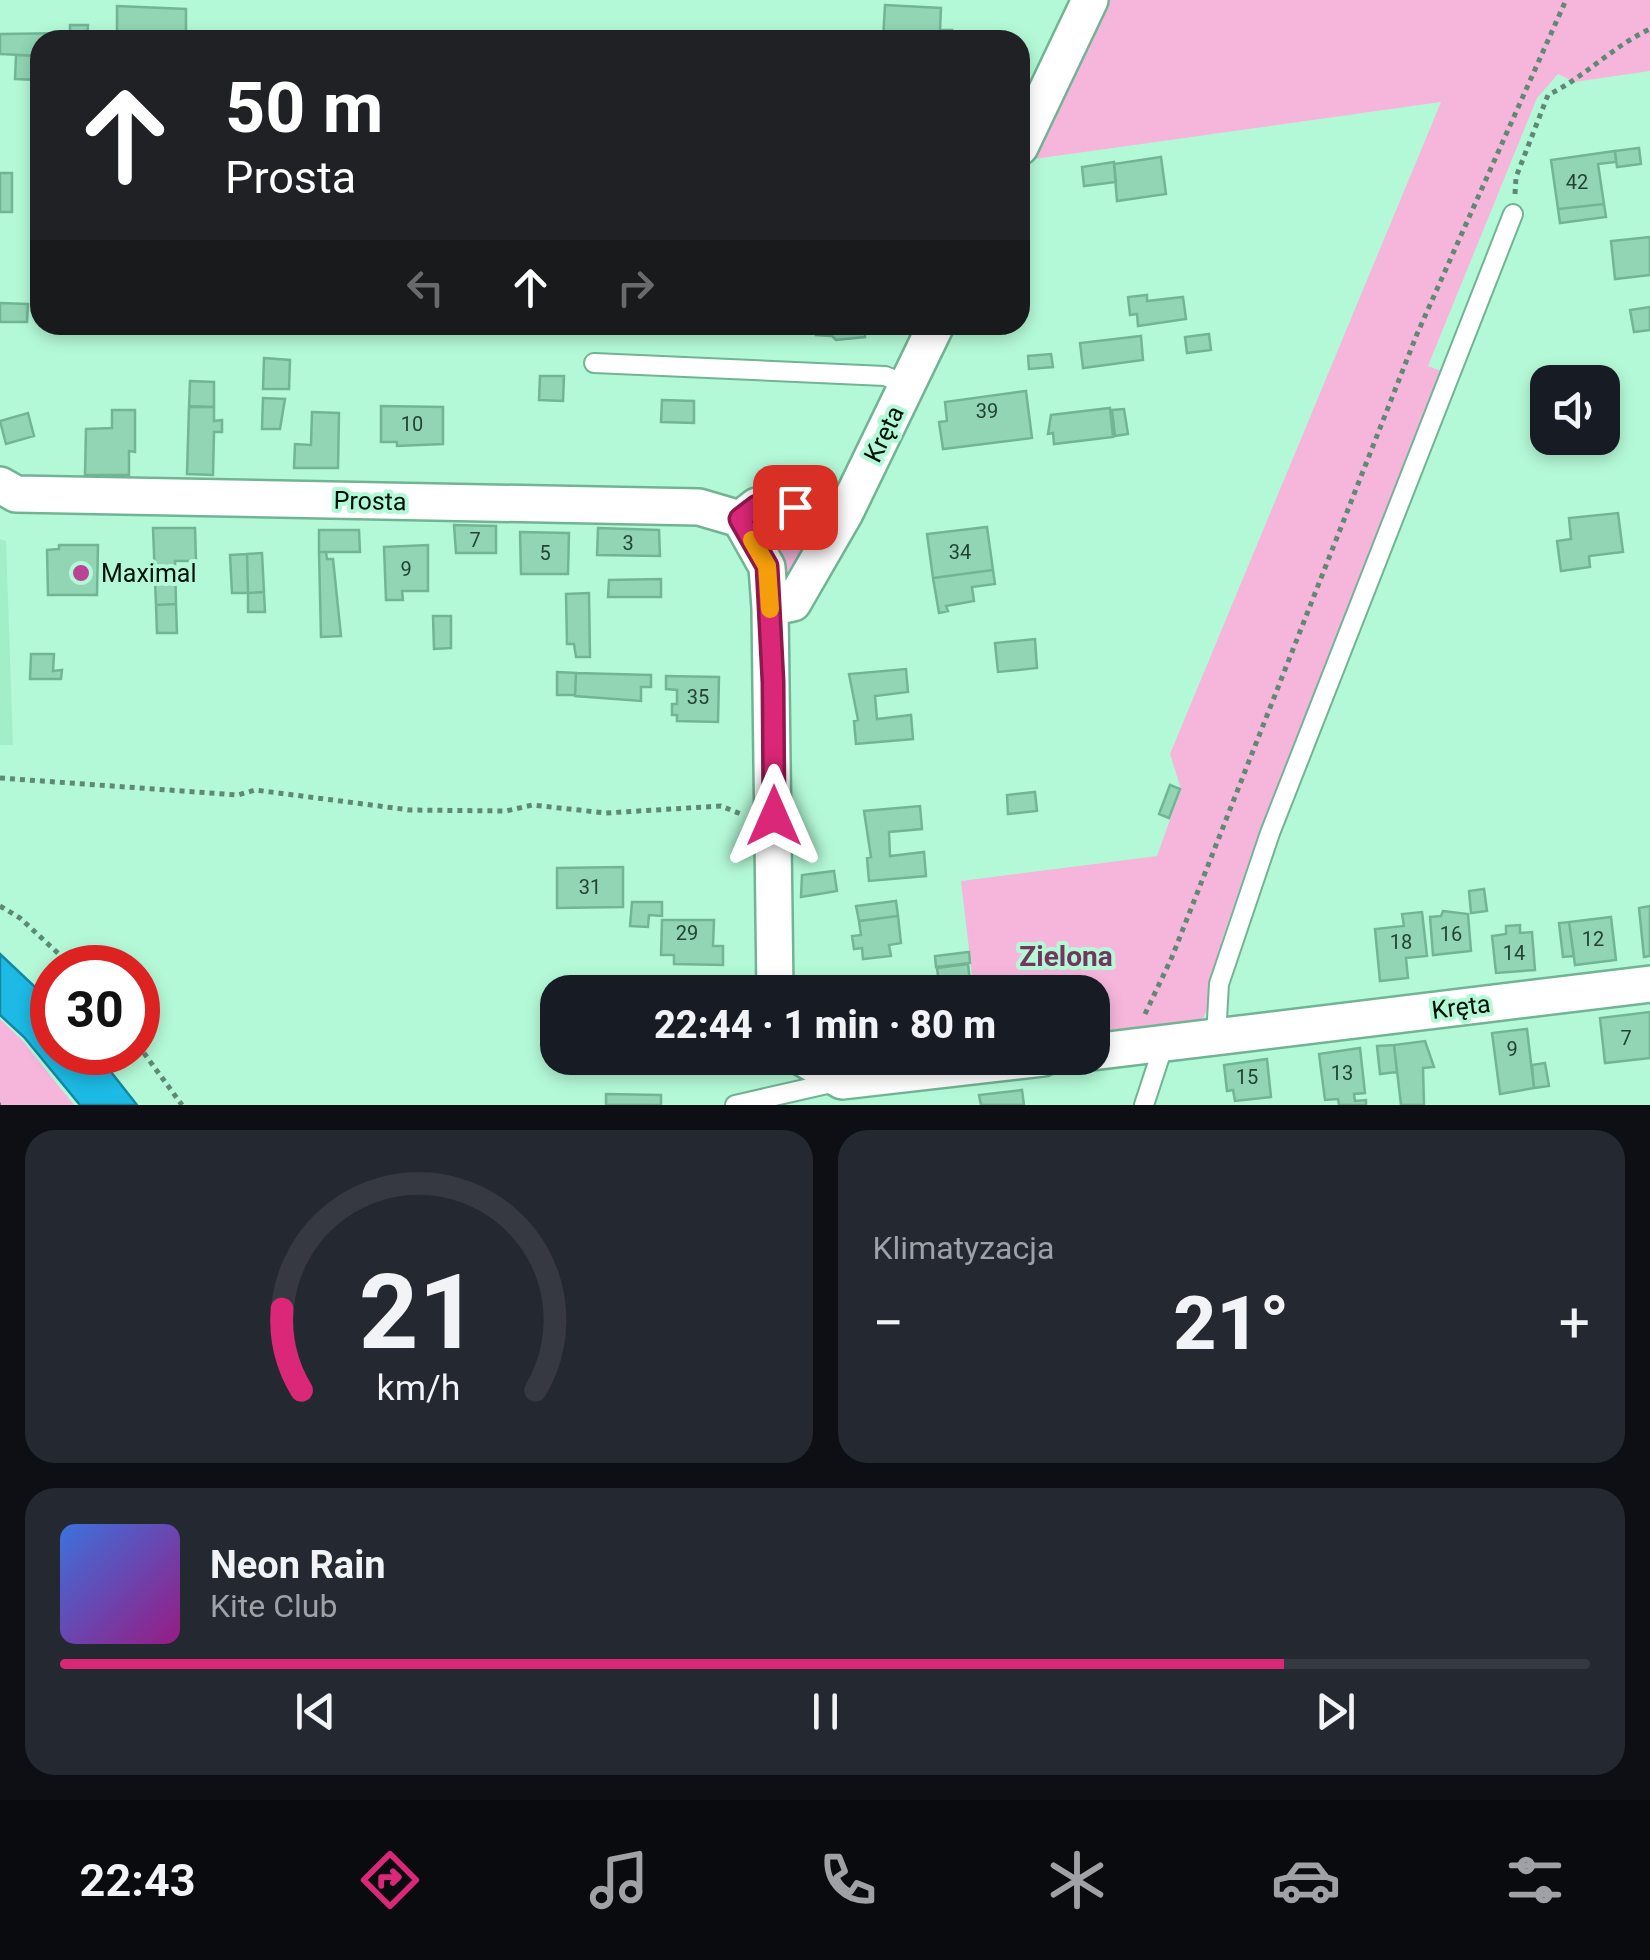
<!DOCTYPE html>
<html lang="pl">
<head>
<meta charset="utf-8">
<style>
	body { margin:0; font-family:Roboto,sans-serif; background:#242831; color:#f1f3f6; height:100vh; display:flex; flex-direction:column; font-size:38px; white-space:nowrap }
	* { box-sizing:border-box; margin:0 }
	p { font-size:32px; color:#9ea1a6 }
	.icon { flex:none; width:55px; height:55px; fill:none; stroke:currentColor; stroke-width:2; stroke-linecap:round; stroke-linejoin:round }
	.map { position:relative; height:1105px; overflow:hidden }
	.sheet { display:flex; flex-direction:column; gap:25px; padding:25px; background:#0d0f14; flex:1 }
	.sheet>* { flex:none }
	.hud { position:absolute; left:30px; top:30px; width:1000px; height:305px; border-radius:30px; box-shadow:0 5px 15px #0003; background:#202124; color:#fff; overflow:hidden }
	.tools { position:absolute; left:1530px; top:365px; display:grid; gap:20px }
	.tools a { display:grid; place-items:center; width:90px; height:90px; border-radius:20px; background:#171b24; box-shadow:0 5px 15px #0003; font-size:50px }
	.speed { position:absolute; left:30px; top:945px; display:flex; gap:20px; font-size:50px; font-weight:700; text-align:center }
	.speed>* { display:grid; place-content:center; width:130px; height:130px; border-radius:50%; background:#171b24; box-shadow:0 5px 15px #0003; line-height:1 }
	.speed .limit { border:15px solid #d22; background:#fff; color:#111 }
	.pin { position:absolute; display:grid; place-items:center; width:85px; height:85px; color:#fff; margin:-42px; border-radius:20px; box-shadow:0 5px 15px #0006 }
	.me { position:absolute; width:110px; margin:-55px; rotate:0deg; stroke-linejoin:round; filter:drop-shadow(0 0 8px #0008) }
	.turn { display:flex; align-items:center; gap:35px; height:210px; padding:0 30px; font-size:45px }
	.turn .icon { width:130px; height:130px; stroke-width:2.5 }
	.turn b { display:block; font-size:70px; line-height:85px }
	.lanes { display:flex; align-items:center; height:95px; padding:0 30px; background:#0003; justify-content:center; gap:50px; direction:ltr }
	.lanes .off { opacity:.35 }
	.big { font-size:75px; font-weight:800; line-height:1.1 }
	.sheet .tile { flex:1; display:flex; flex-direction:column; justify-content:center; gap:15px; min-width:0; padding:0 35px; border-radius:30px; background:#242831 }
	.sheet .dial { align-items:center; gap:0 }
	.dial svg { height:260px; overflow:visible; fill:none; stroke:#363941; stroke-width:7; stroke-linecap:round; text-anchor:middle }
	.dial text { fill:#f1f3f6; stroke:none }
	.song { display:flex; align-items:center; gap:30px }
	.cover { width:120px; height:120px; border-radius:15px; background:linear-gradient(135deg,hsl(220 70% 55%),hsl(310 70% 35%)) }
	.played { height:10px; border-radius:5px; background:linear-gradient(90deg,#db2777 80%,#363941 80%) }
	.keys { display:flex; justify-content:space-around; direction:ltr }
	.heat { display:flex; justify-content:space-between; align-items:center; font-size:55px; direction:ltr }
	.sheet .tiles { flex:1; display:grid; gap:25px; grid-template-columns:1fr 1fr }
	.tile:last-child { grid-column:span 2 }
	.trip { position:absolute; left:540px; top:975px; width:570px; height:100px; border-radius:30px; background:#171b24; box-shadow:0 5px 15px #0003; font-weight:800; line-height:100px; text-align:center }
	.tabs { display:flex; height:160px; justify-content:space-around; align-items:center; background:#090b0e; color:#9ea1a6 }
	.tabs .icon { width:70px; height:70px }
	.tabs .selected { color:#db2777 }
	.tabs b { font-size:45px; color:#f1f3f6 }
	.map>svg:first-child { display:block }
	.built { fill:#a2eec9 }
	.green { fill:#f6b6dc }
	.water { fill:#1cbae4; stroke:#1488a2; stroke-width:2.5 }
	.building { fill:#91d5b4; stroke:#72b595; stroke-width:2.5 }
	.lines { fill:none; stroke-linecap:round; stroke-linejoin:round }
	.lane-casing { stroke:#71b494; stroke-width:22 }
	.street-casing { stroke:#71b494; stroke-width:40 }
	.path { stroke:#5e8a74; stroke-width:5; stroke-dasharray:5 5; stroke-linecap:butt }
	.lane { stroke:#fff; stroke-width:18 }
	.street { stroke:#fff; stroke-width:35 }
	.route-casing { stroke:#8e194d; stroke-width:25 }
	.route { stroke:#db2777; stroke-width:18 }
	.slow { stroke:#f59e0b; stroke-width:18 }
	.poi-dot { fill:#bc4295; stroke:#b4f9d7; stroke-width:4 }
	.labels { text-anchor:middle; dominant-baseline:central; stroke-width:8; stroke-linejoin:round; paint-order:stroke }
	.number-label { font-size:20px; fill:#244333 }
	.street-label { font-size:25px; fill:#001208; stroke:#b4f9d7 }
	.poi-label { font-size:25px; fill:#001208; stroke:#b4f9d7; text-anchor:start }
	.neighbourhood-label { font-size:28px; font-weight:bold; fill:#73365d; stroke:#b4f9d7 }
</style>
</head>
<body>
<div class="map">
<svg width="1650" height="1105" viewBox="0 0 1650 1105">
	<rect width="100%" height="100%" fill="#b4f9d7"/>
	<path class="built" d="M0 539 6 541 13 745H0Z"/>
	<path class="green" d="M1106 0H1650V71L1574 82 1558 74 1537 98 1428 366 1444 372 1260 830 1223 937 1212 977V1000L1199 1026 1093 1035 1092 992H974L961 881 1157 856 1181 789 1170 754 1441 102 1027 160Z
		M772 520 823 521 783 585 775 545 766 528Z
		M0 1019 22 1040 74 1105H0Z"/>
	<path class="water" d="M0 954 52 1003V1052L96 1053 137 1105H80L24 1037 0 1015Z"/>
	<path class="building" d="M885 5 941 8 940 30H952L951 40H883Z
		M117 6 186 9V33L117 32Z
		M70 25H88L87 40H40V56L0 54V34L70 33Z
		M16 55 40 56V80L15 79Z
		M1639 148 1641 164 1617 167 1615 151Z
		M1615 151 1616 162 1598 164 1604 204 1558 209 1551 160Z
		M1161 157 1166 194 1117 201 1114 164Z
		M1114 162 1116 182 1084 186 1082 167Z
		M0 173H12V212H0Z
		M1604 204 1606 217 1560 223 1558 209Z
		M1650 237V275L1615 279 1611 241Z
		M1147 295V301L1183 297 1186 319 1138 326 1137 314 1130 315 1128 297Z
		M0 303 28 304 27 322H0Z
		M1650 307V330L1634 332 1630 310Z
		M817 325H865V337L836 340 832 336 816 335Z
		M1209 334 1211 350 1187 353 1185 337Z
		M1141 336 1143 360 1083 368 1080 343Z
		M1051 354 1053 367 1029 369 1028 356Z
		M264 358 290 360 289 389H263Z
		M540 376H564L563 401 539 400Z
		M190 381 214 382V407H189Z
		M1026 391 1032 438 943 449 939 422 947 421 945 402Z
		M263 398 285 399 280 429H262Z
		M662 400 694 401V423L661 422Z
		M189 406 214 407V421L222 420V432H214L213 475 187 474Z
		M381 406 443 407V444L397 446V442H381Z
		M1110 408 1113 437 1054 444 1053 433 1048 434 1051 415Z
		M1124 409 1128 434 1115 436 1112 410Z
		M112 410H135V452L129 451V475H85L86 429 112 428Z
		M312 412 339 413 338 468H294L295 444 311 445Z
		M28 413 34 436 6 444 0 421Z
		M1618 513 1623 552 1589 556 1590 567 1561 571 1557 541 1571 539 1569 518Z
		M454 525 496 526V553H456Z
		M987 527 993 570 933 578 927 534Z
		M153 528H195L196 561H175L176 604 156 605Z
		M598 528 659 530 660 556 597 555Z
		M319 530H359L360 552H319Z
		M520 532 569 533 568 574H521Z
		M59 545H98L97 595H48L47 550 59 549Z
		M428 545V591H402L403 600H386L384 547Z
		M319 552H326L327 559H333L341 636 321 637Z
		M262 553 264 592 248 593 247 554Z
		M247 554 248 593H232L230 555Z
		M993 570 995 584 972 587 974 601 946 606 948 611 939 613 933 578Z
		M661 579V597H608L609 580Z
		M264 592 265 612H248V593Z
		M589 593 590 657H576L574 644H567L566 594Z
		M176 604 177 633H157L156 605Z
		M433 616H451V648L434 649Z
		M1035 639 1037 668 998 672 995 643Z
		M31 654H54L53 671 62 670 61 679H30Z
		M906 669 908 692 875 696 877 719 911 715 913 739 856 744 854 721 858 720 849 674Z
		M557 672 576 673 575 695H557Z
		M576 673 651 675V687H641V701L575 696Z
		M666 676 719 677 718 722 677 721V715H672V704H677V690L666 689Z
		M1170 785 1180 789 1169 818 1159 814Z
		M1035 792 1037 811 1008 814 1007 795Z
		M920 806 922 829 889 832 890 856 924 852 926 876 869 881 867 858 871 857 864 811Z
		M623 867V907L557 908V868Z
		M834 871 837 891 801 897 802 875Z
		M1484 889 1487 911 1471 913 1469 891Z
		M896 901 898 916 859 921 856 906Z
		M632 902H662V916L649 915 648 927 630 926Z
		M1650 906V956L1644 957 1639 908Z
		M1443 911 1468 914 1471 951 1433 955 1430 917 1441 916Z
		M1422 912 1427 956 1406 958 1408 978 1380 981 1375 929 1404 926 1402 914Z
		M898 916 901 943 889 945 891 956 863 959 862 948 854 949 852 936 861 935 859 921Z
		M1611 917 1616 960 1575 965 1569 922Z
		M662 920H714L713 946H723V965L674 964V955H661Z
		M1569 922 1574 956 1563 957 1559 923Z
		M1520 925V933L1532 932 1535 970 1496 973 1492 936 1506 934V926Z
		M969 952 970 963 936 967 935 956Z
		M968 964 971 991 940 992 937 968Z
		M630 980H661L660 992H629Z
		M1650 1012V1058L1605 1063 1600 1018Z
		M1527 1029 1534 1088 1500 1094 1492 1033Z
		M1425 1041 1434 1067 1423 1068 1424 1105H1401L1394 1045Z
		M1394 1045 1397 1072 1380 1074 1377 1046Z
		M1360 1048 1365 1093 1354 1094 1355 1101 1366 1100V1105H1339L1338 1099 1325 1100 1319 1054Z
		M566 1058H589L588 1070H566Z
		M1267 1059 1271 1097 1235 1101 1233 1090 1227 1091 1224 1065Z
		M1545 1063 1549 1086 1534 1088 1532 1065Z
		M1022 1090 1024 1105H981L979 1095Z
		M606 1094 661 1095V1105H606Z"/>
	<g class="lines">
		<g class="lane-casing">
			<path id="lane" d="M594 363 885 376 908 385
				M1216 1037 1219 984 1270 833 1513 214
				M735 1105 836 1082
				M1144 1105 1164 1044"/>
		</g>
		<g class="street-casing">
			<path id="street" d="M1020 147 1090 0
				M0 485 16 494 699 507 740 519 767 567 770 608 775 992
				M740 519 757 506 833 508 845 513
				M770 608 793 603 845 513 936 325
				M1092 1052 1650 984
				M803 1058 842 1081 1043 1058"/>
		</g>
		<path class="path" d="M1515 194 1516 177 1548 95C1585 77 1613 46 1650 29
			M0 778 238 795 255 790 410 810 506 811 532 805 606 813 721 806 741 814
			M0 906 20 918 74 968
			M1145 1014 1172 957 1417 334 1566 0
			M138 1045 182 1105
			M0 1105H1"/>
		<use href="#lane" class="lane"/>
		<use href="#street" class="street"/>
	</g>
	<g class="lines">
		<g class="route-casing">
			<path id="route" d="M774 816 773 682 767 566 740 519 757 506 795 507"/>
		</g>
		<use href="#route" class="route"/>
		<path class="slow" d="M752 540 767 566 770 609"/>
	</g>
	<circle class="poi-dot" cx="81" cy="573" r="10"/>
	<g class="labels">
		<g class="number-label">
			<text x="1577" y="182">42</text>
			<text x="987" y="411">39</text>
			<text x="412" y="424">10</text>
			<text x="475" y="540">7</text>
			<text x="628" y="543">3</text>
			<text x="960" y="552">34</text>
			<text x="545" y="553">5</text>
			<text x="406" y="569">9</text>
			<text x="698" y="697">35</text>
			<text x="590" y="887">31</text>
			<text x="687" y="933">29</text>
			<text x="1451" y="934">16</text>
			<text x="1593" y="939">12</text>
			<text x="1401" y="942">18</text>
			<text x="1514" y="953">14</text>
			<text x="1626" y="1038">7</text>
			<text x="1512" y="1049">9</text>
			<text x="1342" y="1073">13</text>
			<text x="1247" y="1077">15</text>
		</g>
		<g class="street-label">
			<text transform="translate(884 434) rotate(-64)">Kręta</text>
			<text transform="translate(370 501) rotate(1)">Prosta</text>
			<text transform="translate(1461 1007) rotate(-7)">Kręta</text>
		</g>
		<g class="poi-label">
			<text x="101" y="573">Maximal</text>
		</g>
		<g class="neighbourhood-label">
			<text x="1066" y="956">Zielona</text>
		</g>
	</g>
</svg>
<div class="tools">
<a><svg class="icon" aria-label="sound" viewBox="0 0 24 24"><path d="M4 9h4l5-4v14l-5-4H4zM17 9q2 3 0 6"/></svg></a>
</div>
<div class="speed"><div class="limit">30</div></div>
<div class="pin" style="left:795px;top:507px;background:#d93025"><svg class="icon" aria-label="arrive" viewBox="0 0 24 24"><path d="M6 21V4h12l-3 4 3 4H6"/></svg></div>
<svg class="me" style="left:774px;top:816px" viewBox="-20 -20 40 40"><path d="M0-17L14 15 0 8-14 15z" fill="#db2777" stroke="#fff" stroke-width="4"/></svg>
<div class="trip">22:44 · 1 min · 80 m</div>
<div class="hud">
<div class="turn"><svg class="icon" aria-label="ahead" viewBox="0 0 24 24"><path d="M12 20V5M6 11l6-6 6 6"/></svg><div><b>50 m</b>Prosta</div></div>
<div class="lanes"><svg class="icon off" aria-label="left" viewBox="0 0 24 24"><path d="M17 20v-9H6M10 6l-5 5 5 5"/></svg><svg class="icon" aria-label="ahead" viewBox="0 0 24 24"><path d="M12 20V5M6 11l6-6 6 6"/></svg><svg class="icon off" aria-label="right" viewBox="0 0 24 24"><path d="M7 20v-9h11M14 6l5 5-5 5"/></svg></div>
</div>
</div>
<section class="sheet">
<div class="tiles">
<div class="tile dial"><svg viewBox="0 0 100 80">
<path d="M14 69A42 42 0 1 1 86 69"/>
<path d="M14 69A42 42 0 0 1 8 44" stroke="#db2777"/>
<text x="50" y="56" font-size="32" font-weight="700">21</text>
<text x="50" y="72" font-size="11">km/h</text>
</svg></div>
<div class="tile"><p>Klimatyzacja</p>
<div class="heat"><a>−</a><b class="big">21°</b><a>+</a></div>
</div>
<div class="tile">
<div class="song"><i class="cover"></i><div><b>Neon Rain</b><p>Kite Club</p></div></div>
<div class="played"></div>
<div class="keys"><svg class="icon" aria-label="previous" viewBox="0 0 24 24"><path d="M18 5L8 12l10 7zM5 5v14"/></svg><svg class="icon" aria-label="pause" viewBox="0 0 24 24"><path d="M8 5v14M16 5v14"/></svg><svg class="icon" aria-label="next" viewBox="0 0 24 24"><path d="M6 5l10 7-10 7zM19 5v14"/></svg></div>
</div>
</div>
</section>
<nav class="tabs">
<b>22:43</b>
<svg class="icon selected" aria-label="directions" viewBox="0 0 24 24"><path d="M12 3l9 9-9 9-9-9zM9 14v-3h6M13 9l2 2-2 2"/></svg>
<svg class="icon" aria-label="music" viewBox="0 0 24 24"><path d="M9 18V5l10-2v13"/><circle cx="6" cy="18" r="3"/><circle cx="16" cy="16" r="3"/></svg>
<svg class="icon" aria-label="phone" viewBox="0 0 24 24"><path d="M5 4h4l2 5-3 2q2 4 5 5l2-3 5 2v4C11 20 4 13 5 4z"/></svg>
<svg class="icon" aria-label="climate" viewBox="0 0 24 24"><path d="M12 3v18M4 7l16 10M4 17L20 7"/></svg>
<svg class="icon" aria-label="car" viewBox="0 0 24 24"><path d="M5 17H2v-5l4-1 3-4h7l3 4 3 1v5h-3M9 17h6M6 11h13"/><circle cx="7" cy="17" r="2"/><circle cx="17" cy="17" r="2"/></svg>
<svg class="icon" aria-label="filters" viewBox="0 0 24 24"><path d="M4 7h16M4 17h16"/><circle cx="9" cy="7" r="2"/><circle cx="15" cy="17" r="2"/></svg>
</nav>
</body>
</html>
